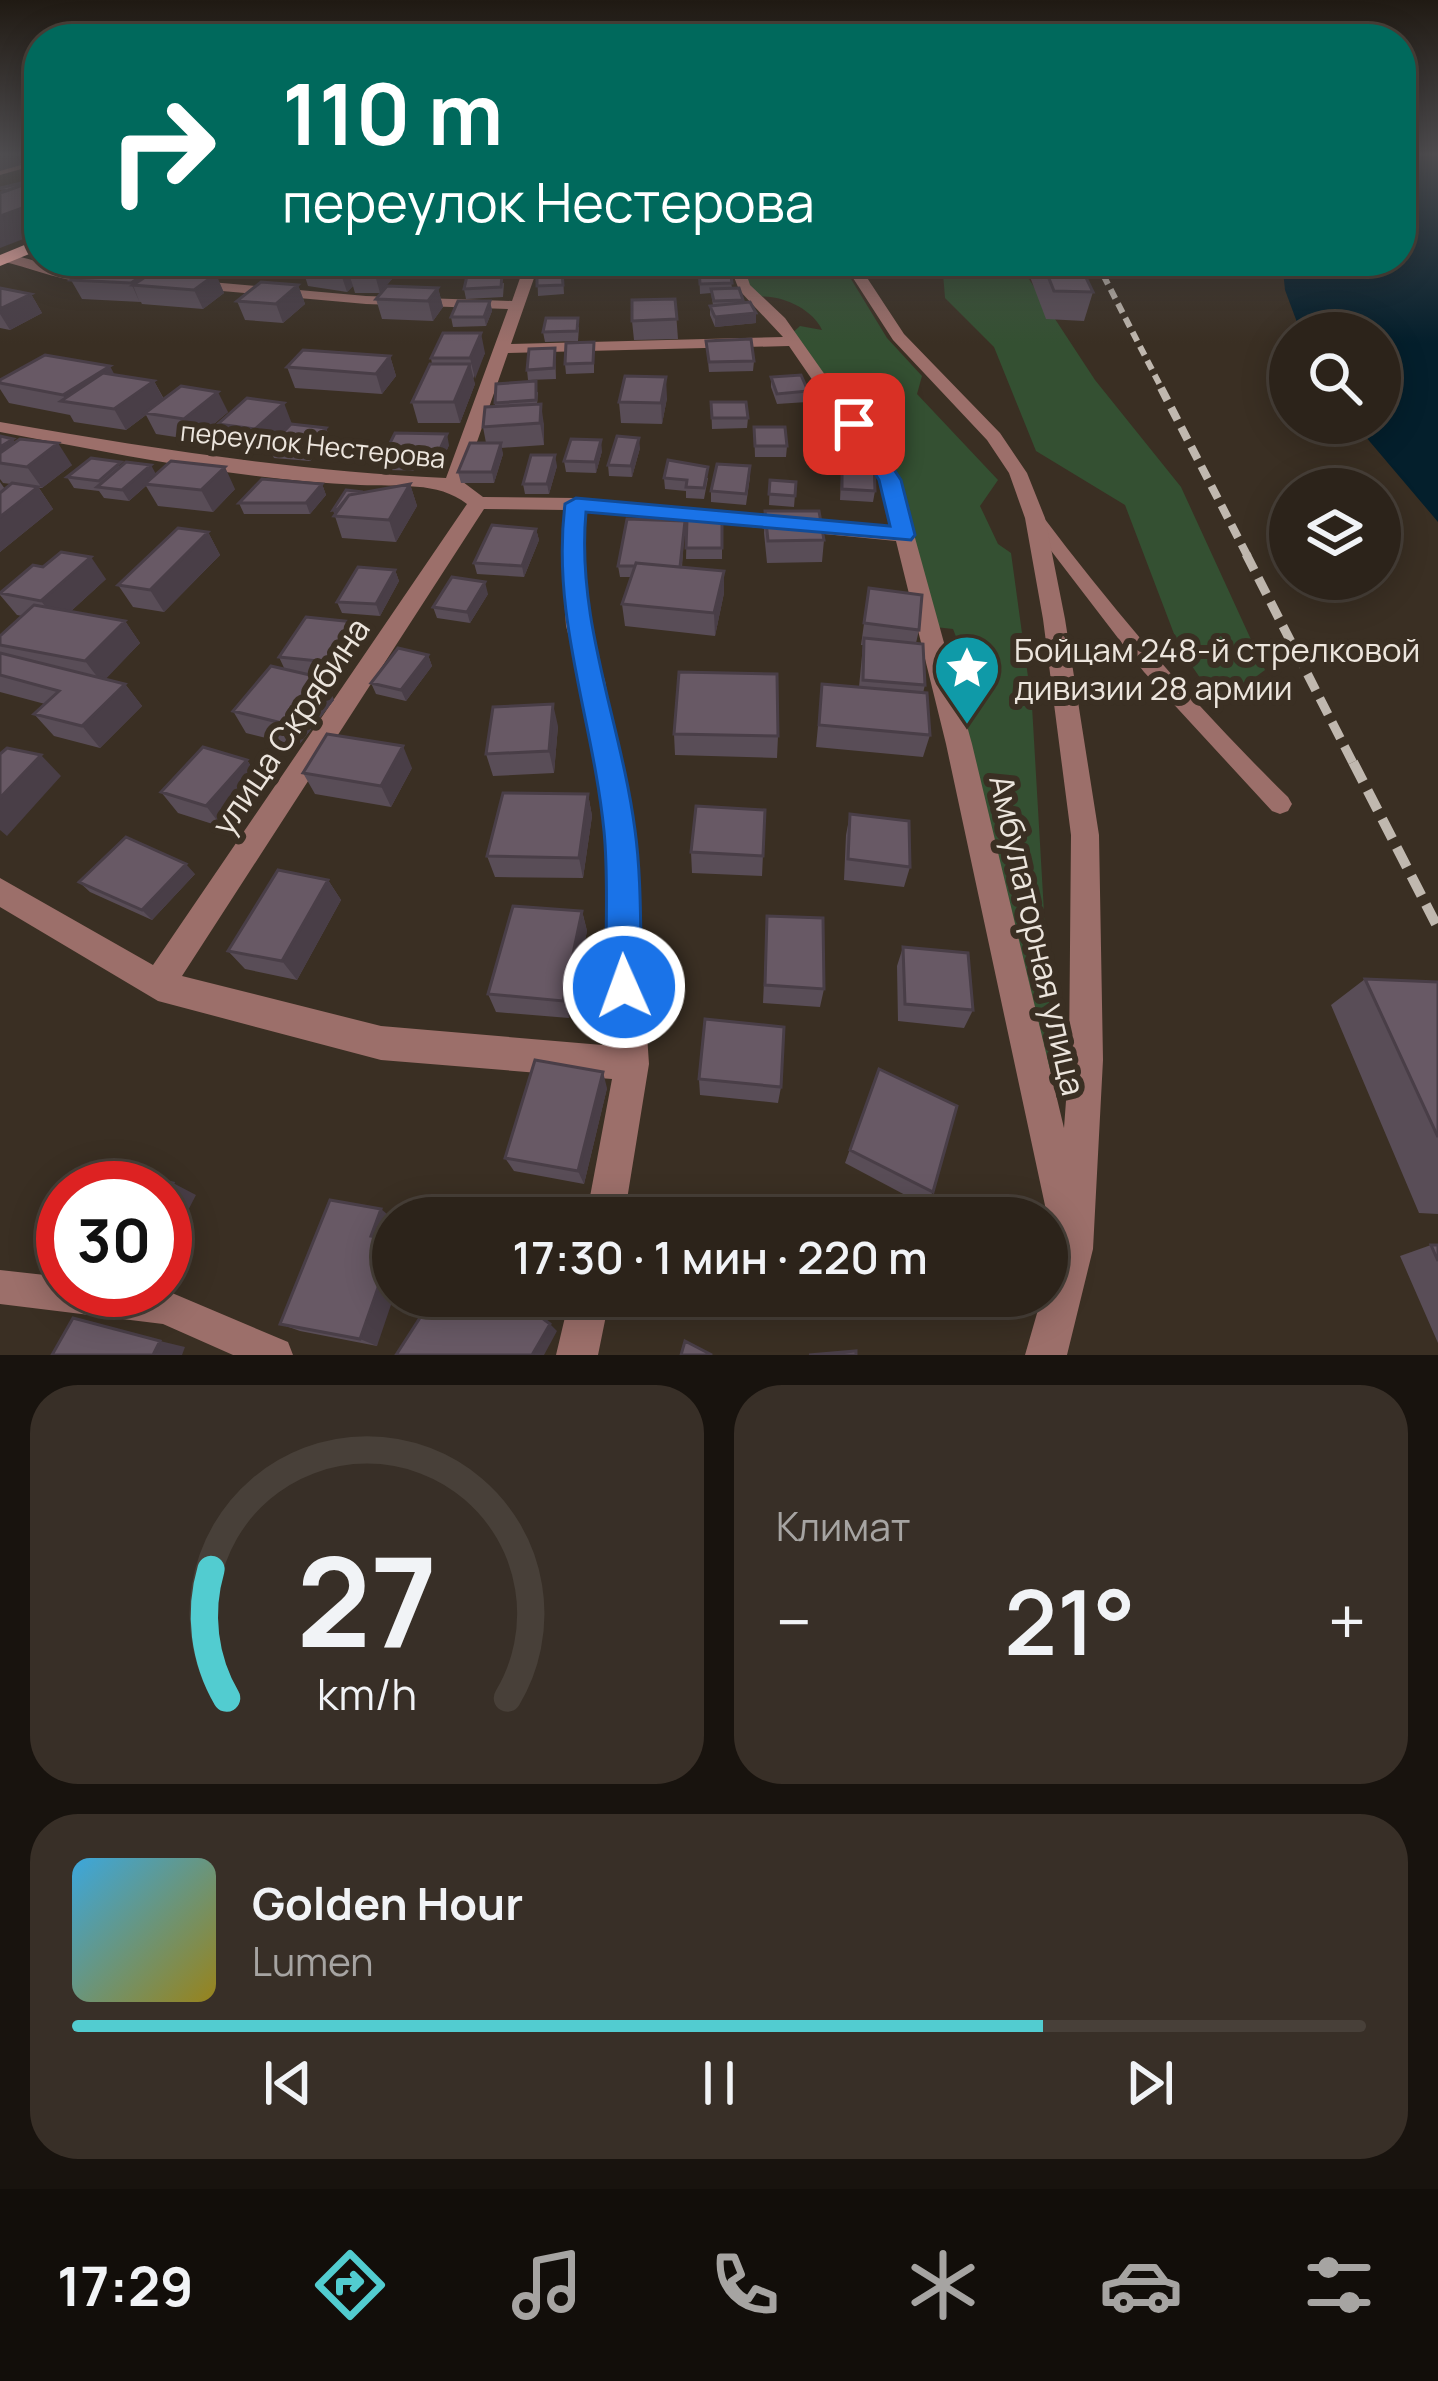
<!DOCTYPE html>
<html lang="ru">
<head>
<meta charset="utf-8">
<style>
	body { margin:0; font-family:Manrope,sans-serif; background:#382f27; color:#f1f3f6; height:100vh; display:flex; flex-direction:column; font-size:45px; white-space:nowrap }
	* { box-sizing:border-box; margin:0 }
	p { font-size:39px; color:#a6a4a2 }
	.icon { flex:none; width:66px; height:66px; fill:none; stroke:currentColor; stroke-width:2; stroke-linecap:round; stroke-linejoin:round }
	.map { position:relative; height:1355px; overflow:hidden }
	.drawer { display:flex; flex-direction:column; gap:30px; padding:30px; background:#18130e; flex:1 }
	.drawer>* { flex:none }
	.banner { position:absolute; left:24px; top:24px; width:1392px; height:252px; border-radius:48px; box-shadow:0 6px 30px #0003,0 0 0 3px #484039; background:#00695c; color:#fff; overflow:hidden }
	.controls { position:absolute; left:1269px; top:312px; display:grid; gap:24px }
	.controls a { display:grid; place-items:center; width:132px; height:132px; border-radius:50%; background:#2c231a; box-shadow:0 6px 30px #0003,0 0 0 3px #484039; font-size:60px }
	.speed { position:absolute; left:36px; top:1161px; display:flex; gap:24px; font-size:60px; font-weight:700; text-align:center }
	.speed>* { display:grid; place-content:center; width:156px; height:156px; border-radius:50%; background:#2c231a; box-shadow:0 6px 30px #0003,0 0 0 3px #484039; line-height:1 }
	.speed .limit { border:18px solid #d22; background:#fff; color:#111 }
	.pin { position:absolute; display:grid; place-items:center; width:102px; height:102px; color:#fff; margin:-51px; border-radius:24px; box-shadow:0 6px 18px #0006 }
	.me { position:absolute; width:132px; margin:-66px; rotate:358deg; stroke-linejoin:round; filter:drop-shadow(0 0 9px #0008) }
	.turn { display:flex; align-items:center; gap:42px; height:252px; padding:0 60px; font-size:54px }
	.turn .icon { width:156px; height:156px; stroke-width:2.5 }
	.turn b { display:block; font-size:84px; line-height:102px }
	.big { font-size:90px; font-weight:600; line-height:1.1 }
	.drawer .widget { flex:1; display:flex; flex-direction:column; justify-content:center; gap:18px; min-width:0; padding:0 42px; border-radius:48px; background:#382f27 }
	.drawer .dial { align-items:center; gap:0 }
	.dial svg { height:312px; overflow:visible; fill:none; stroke:#484039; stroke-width:7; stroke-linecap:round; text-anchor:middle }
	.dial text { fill:#f1f3f6; stroke:none }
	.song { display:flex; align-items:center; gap:36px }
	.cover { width:144px; height:144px; border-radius:18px; background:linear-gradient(135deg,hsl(200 70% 55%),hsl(50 70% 35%)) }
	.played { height:12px; border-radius:6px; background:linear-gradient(90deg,#52ccd0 75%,#484039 75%) }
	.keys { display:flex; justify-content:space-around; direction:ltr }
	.heat { display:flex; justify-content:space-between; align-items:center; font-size:66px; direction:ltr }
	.drawer .tiles { flex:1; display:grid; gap:30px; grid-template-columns:1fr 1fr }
	.widget:last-child { grid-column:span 2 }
	.trip { position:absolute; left:372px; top:1197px; width:696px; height:120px; border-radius:60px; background:#2c231a; box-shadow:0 6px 30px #0003,0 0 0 3px #484039; font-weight:600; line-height:120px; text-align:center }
	.dock { display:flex; height:192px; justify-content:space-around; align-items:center; background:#120e0a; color:#a6a4a2 }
	.dock .icon { width:84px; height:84px }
	.dock .active { color:#52ccd0 }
	.dock b { font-size:54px; color:#f1f3f6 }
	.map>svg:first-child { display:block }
	.green { fill:#345032 }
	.water { fill:#041f2c }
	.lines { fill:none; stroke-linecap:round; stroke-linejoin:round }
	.lane { fill:#9c6f6a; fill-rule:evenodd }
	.street { fill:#9c6f6a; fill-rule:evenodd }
	.primary { fill:#fbb1a9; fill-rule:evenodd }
	.rail-far3 { stroke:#c0b8af; stroke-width:6; stroke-dasharray:10 6; stroke-linecap:butt }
	.rail-far2 { stroke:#c0b8af; stroke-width:8; stroke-dasharray:14 8; stroke-linecap:butt }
	.rail-far1 { stroke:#c0b8af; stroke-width:9; stroke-dasharray:18 9; stroke-linecap:butt }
	.rail { stroke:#c0b8af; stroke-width:10; stroke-dasharray:22 10; stroke-linecap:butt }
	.wall { fill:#594d57 }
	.shaded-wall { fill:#493e47 }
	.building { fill:#685965; stroke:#493e47; stroke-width:3 }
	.route { fill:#1a73e8; stroke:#114b97; stroke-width:3 }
	.labels { text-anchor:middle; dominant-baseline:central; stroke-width:12; stroke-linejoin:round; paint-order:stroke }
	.far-street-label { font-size:27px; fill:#ece5dd; stroke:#3a2f23 }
	.poi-label { font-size:33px; fill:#ece5dd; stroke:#3a2f23; text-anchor:start }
	.street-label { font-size:33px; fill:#ece5dd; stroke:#3a2f23 }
</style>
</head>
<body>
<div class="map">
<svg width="1438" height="1355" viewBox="0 0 1438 1355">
	<rect width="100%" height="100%" fill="#3a2f23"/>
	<path class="green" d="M740 261H840L887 338 922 376 917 394 998 480 980 506 998 544 1011 553 1032 706 1054 1084 1044 1079 948 673 968 667 953 629 935 627 896 480 847 411 857 408 849 397H836L791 334 800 326 822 330C813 309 780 294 758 297L748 286Z
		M942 261H1017L1095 380 1181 487 1265 670 1231 695 1209 691 1179 647 1125 505 1036 451 994 347 945 298Z"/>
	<path class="water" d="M1401 153H1438V522L1354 423H1380V333H1301L1285 290 1282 261H1401Z"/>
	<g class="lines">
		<path class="lane" d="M1035 513 1041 514C1117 615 1198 709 1288 797L1292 804 1288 811 1280 814 1272 811 1144 672 1026 518Z
			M0 1270 63 1277V1290H165L288 1342 293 1355H233L163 1324 0 1304Z"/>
		<path class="street" d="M39 158V164L0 175V169Z
			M6 254C28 258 43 263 63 270 79 276 97 271 112 278 83 291 33 268 1 261L0 257Z
			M526 261H540L511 344 783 337 739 290 728 261H742L750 285 785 318 899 480 972 744 1064 1128 1069 1060 1071 835 1043 619 1025 518 1009 473 987 440 893 340 842 261H856L904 334 1000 433 1027 473 1045 518 1065 619 1099 835 1103 1060 1093 1249 1067 1355H1025L1042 1296H1047L1055 1238 1049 1224 946 744 896 541 585 511 581 550 588 626 605 681 633 830 649 1064 624 1218H586L612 1079 381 1060 158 1001 0 907V878L153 965 467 504C438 481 397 487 360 485 239 480 119 454 0 432V422C149 448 295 471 446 478L508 309 366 304 188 288 181 284 188 280 366 296 512 301ZM789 346 881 480 892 528 576 498 483 497 463 482 508 353ZM484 509 566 510 561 550 566 626 581 681 605 830 614 1046 381 1026 182 976Z
			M570 1296H610L598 1355H556Z"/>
		<path class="primary" d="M39 239V250L0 266V255Z"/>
		<path class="rail-far3" d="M1096 261 1163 391"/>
		<path class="rail-far2" d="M1161 388 1248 557"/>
		<path class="rail-far1" d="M1246 554 1354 765"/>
		<path class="rail" d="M1353 762 1438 928"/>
	</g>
	<path class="wall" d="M68 261H169L156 270 195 273 193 267 250 262 228 279 217 278 224 293 203 309 142 304 141 302 82 299 71 280 88 269 73 271Z
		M269 261H395L398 272 380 293H355L353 286 347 292 308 286 303 270 271 267Z
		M481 261H518L515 270 483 271Z
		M570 261 571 276 563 277 564 294 538 296 537 268Z
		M707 261H728L732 288 743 300V303L756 313V323L715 327 710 315V306L713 305 711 293 700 294 699 269 708 268Z
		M879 261H938L937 269H881Z
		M1024 261H1078L1093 292 1084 321 1046 319Z
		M504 283 503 297 466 299 464 289Z
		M298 285 305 304 283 323 245 320 237 301Z
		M0 288 31 294 42 313 10 330 0 328Z
		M438 288 443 307 433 321 382 319 376 299Z
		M675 299 678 339 634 340 632 321Z
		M490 301 492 311 486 326 453 327 451 317Z
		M579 327 578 341 545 342 543 332Z
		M706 341 754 361 753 371 709 372Z
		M594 342V373L566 374 565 364Z
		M555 348 556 379 528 380 527 370Z
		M485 353 473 379 475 384 460 423H418L412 402 432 364 431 358Z
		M390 356 396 376 382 394 295 388 287 367Z
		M115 375 154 381 164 399 228 412 195 440 156 434 146 415 126 430 74 422 70 415 9 403 0 389V380Z
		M771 377 808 391 807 402 777 404 771 387Z
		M538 392 537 404 544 425V445L501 448 503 454 494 483H461L458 472 486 443 483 427 495 406V403Z
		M667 398 662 424 621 423 619 402Z
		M711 402 748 418 747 428 712 429Z
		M218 424H292L326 428 330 438 310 461 274 458 269 447 279 437 264 450 228 445Z
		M754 427 787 446 786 457H755Z
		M0 436 72 465 42 488H39L53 509 0 552V482L5 489 11 484 3 483 0 479Z
		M449 445 438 471 385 470 382 459Z
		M640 448 632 477 609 476 608 465Z
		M602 451 596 473 566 472 564 461Z
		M842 458 875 491 873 502 840 500Z
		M123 465 156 474 235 489 213 512 158 506 146 486 129 501 104 498 99 491 74 488 67 477Z
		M557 466 549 494H525L523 484Z
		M750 477 746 505 711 502V491Z
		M664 478H708L704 499 686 498V491L665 489Z
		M770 480 796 482 794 507 769 505Z
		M322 484 326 495 310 514H244L239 503Z
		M410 484 417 506 396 542 342 538 333 510 363 492Z
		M765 511 824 540 822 562 767 563 764 533Z
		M687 520H722V559H686Z
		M685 521 682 567 724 571V593L715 636 625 626 622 604 631 577H620L618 566Z
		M536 529 539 540 524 577 477 574 474 563Z
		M208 532 220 555 164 612 133 607 118 585Z
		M395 570 399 581 380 616 342 613 337 602Z
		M106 579 70 612 125 621 140 643 105 679 125 684 142 706 100 748 54 736 34 714 45 704 0 692V636L22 616 17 615 0 595V592Z
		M869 588 919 630 916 643 925 685 923 693 930 735 923 757 816 747 822 684 859 687 863 645H861Z
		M488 594 470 623 437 618 433 607Z
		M363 644 338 685 326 683 334 700 298 746 246 733 233 711 285 670 279 657Z
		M428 655 432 666 406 701 376 694 371 683Z
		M558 726 554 773 493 776 486 754Z
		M674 734 778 736 777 758 675 755Z
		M247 760 261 782 222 827 178 813 161 792Z
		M412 768 391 807 315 794 303 773Z
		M588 794 592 816 583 878 495 877 487 856Z
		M765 810 762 876 692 873 691 852Z
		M850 814 910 867 904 887 844 880 846 835Z
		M195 874 152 920 90 892 79 882Z
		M328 880 341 900 297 980 245 969 228 951Z
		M582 911 587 931 569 1018 496 1012 488 994Z
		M767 916 824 989 820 1007 763 1003Z
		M903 947 973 1010 964 1028 898 1021 897 966Z
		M1365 979 1438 982V1214L1419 1213 1331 1005Z
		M879 1069 933 1192 924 1205 845 1163Z
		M699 1079 781 1087 778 1103 700 1095Z
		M607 1088 584 1184 514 1171 505 1158Z
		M393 1219V1226L388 1239 377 1346 300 1331 280 1324Z
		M1431 1245H1438V1343L1400 1256Z"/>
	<path class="shaded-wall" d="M0 153H15L21 165 0 171Z
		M39 202V233L0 248V216Z
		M68 261H169L133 285 140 303 131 283 142 267 88 263 91 269 73 271Z
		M235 261 250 262 228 279 224 269Z
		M354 261H360L349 274 353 286 347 292 341 274Z
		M387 261H395L398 272 380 293 375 275Z
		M216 274 224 293 203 309 194 290Z
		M298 285 305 304 283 323 276 304Z
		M438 288 443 307 433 321 428 301Z
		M31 294 42 313 10 330 0 314V309Z
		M490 301 492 311 486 326 484 317Z
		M756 313V323L715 327V317Z
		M481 333 485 353 475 379 470 358Z
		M390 356 396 376 382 394 376 374Z
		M470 364 475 384 460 423 454 402Z
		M110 366 121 387 66 401 63 395Z
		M666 377 667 398 662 424 661 403Z
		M154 381 165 402 145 413 146 415 126 430 114 409Z
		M218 392 228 412 195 440 184 419Z
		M284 403 292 424 264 450 255 429Z
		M541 404 544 425V445L540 423Z
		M326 428 330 438 310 461 305 450Z
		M447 434 449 445 438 471 435 460Z
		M639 438 640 448 632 477 631 466Z
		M13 439 20 449 0 463V447Z
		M601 440 602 451 596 473 595 462Z
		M58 443 72 465 42 488 27 467Z
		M501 443 503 454 494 483 492 472Z
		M555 455 557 466 549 494 547 484Z
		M151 465 157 476 129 501 122 490Z
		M225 467 235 489 213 512 201 490Z
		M322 484 326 495 310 514 306 503Z
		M410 484 417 506 396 542 389 520 336 516 333 510Z
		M38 487 53 509 0 552V517Z
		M536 529 539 540 524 577 522 566Z
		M208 532 220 555 164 612 150 590Z
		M91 557 106 579 58 623 41 601Z
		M395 570 399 581 380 616 376 604Z
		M724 571V593L715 636 714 613Z
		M485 582 488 594 470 623 467 612Z
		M125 621 140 643 102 683 85 661Z
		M354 622 363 644 338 685 328 662Z
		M428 655 432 666 406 701 401 690Z
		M323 678 334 700 298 746 286 724Z
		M125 684 142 706 100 748 82 726Z
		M553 704 558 726 554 773 549 751Z
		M403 746 412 768 391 807 381 786Z
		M41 755 61 776 7 836 0 830V798Z
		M247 760 261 782 222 827 206 806Z
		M588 794 592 816 583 878 579 858Z
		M186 864 195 874 152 920 142 910Z
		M328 880 341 900 297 980 282 961Z
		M582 911 587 931 569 1018 563 1001Z
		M603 1072 607 1088 584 1184 578 1171Z
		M173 1183 196 1195 165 1255V1198Z
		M381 1209 393 1219V1226L386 1247 371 1236Z
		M393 1245 394 1296 377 1346 360 1339Z
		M550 1324 557 1331 544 1355H532Z
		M160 1341 185 1347 182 1355H153Z"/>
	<path class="building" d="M39 179V202L0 216V193Z
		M25 182 28 183 6 191 0 188Z
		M88 261H151L142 267 88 263Z
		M202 261H235L224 269 193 267Z
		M309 261H354L341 274 302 268Z
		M360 261H387L375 275 349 274Z
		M538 261H570L569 267 537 268Z
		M1042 261H1078L1093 292 1054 291Z
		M94 265 152 269 131 283 71 280Z
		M730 268 732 283 700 284 699 269Z
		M156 270 216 274 194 290 133 285Z
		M562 272 563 285 537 286V274Z
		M502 274 501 287 464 289 467 276Z
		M261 282 298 285 276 304 237 301Z
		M387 286 438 288 428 301 376 299Z
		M0 288 31 294 0 309Z
		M739 288 743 300 714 301 711 289Z
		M675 299 677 319 632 321V300Z
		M458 301H490L484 317H451Z
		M750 302 756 313 715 317 710 306Z
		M546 318H578L577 331 543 332Z
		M443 333H481L470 358H431Z
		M751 339 754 361 709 362 706 341Z
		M594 342 593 363 565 364 566 343Z
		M555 348 554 368 527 370 529 349Z
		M303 350 390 356 376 374 287 367Z
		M45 355 110 366 63 395 0 383V380Z
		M430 364H470L454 402H412Z
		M103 373 154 381 114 409 61 401Z
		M801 375 808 391 777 394 771 377Z
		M625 376 666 377 661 403 619 402Z
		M536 381V400L495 403 496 384Z
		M181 386 218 392 184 419 145 413Z
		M247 398 284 403 255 429 218 424Z
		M711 402H746L748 418H712Z
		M541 404 540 423 483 427 485 407Z
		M291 424 326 428 305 450 269 447Z
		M754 427H785L787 446H755Z
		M395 433 447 434 435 460 382 459Z
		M0 436 13 439 0 447Z
		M617 436 639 438 631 466 608 465Z
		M20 439 58 443 27 467 0 463V453Z
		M571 439 601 440 595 462 564 461Z
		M470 443H501L492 472H458Z
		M531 455H555L547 484H523Z
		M91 458 121 462 99 481 67 477Z
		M842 458 874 460 875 491 842 489Z
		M668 460 708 467 704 488 686 487 687 480 664 478Z
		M171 461 225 467 201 490 145 484Z
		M126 462 151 465 122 490 97 487Z
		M717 464 750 466 746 494 711 491Z
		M262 479 322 484 306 503H239Z
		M770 480 796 482 795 496 769 494Z
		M12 483 38 487 0 517V493Z
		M410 484 389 520 334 516 349 495Z
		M346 490 363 492 349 495 338 509 333 510Z
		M765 511H819L824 540 768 541Z
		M627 519 685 521 680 567 636 563 635 566H618Z
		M687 520H722V548H686Z
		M492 525 536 529 522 566 474 563Z
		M178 528 208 532 150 590 118 585Z
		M61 552 91 557 41 601 0 593 33 565 43 567Z
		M636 563 724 571 714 613 622 604Z
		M358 567 395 570 376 604 337 602Z
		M452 577 485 582 467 612 433 607Z
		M869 588 922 595 919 630 864 623Z
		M34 605 125 621 85 661 0 645V636Z
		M306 617 354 622 328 662 279 657Z
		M864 638 923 644 925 685 863 680Z
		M398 648 428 655 401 690 371 683Z
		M0 653 125 684 82 726 34 714 59 691 0 675Z
		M271 666 323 678 286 724 233 711Z
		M679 672 777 674 778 736 674 734Z
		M822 684 927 693 930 735 819 725Z
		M553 704 549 751 486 754 493 707Z
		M327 734 403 746 381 786 303 773Z
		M203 747 247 760 206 806 161 792Z
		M7 748 41 755 0 798V754Z
		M503 793 588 794 579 858 487 856Z
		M696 806 765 810 763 856 691 852Z
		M850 814 909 821 910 867 848 859Z
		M126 837 186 864 142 910 79 882Z
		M278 870 328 880 282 961 228 951Z
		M513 906 582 911 563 1001 488 994Z
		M767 916 823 918 824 989 765 985Z
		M903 947 968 953 973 1010 905 1004Z
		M1365 979 1438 982V1137Z
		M705 1019 784 1027 781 1087 699 1079Z
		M535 1060 603 1072 578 1171 505 1158Z
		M879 1069 957 1106 933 1192 850 1150Z
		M114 1170 173 1183 165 1198V1188H103Z
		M330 1200 381 1209 371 1236 393 1240V1245L360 1339 280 1324Z
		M1431 1245H1438V1261Z
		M434 1296H513L550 1324 532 1355H396Z
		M73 1318 160 1341 153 1355H52Z
		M685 1341 712 1355H681Z
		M856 1351V1355H809Z"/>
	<linearGradient id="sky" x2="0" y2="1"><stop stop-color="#201a13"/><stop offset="0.45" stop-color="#4f4d50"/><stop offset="1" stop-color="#4f4d50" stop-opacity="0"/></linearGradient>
	<rect width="1438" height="343" fill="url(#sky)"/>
	<path class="route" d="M854 418 861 420 901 480 915 535 911 540 586 512C576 622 621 722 635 830 642 881 640 935 642 987L637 1000 624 1005 611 1000 606 987C605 936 609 882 604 831 593 719 551 618 565 504L576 498 890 526 879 480 844 424Z"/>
	<defs>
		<g id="sight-pin" transform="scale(3.45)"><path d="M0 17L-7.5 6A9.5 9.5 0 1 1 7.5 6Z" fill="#0f9aa8" stroke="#3a2f23"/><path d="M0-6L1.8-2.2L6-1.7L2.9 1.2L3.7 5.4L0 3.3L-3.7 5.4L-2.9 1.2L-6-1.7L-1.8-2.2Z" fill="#fff"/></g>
	</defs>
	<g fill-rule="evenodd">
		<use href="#sight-pin" x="967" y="668"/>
	</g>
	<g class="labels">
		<g class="far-street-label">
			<text transform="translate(313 444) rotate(6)">переулок Нестерова</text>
		</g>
		<g class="poi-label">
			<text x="1014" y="649">Бойцам 248-й стрелковой<tspan x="1014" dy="38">дивизии 28 армии</tspan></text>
		</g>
		<g class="street-label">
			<text transform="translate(290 726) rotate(-56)">улица Скрябина</text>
			<text transform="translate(1038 935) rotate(77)">Амбулаторная улица</text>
		</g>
	</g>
</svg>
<div class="controls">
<a><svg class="icon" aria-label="search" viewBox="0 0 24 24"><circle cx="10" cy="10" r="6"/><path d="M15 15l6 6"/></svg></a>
<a><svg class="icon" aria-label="layers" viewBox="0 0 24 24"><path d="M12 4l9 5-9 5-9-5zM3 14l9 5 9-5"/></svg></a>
</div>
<div class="speed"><div class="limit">30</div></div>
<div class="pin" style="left:854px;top:424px;background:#d93025"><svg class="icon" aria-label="arrive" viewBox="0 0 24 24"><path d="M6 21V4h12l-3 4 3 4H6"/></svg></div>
<svg class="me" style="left:624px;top:987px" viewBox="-20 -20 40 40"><circle r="17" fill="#1a73e8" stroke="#fff" stroke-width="3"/><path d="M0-11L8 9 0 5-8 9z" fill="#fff"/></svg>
<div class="trip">17:30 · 1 мин · 220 m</div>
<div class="banner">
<div class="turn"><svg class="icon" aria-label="right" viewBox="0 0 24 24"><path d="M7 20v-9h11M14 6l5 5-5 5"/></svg><div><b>110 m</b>переулок Нестерова</div></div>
</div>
</div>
<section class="drawer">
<div class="tiles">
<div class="widget dial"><svg viewBox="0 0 100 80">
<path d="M14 69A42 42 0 1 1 86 69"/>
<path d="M14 69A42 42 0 0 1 10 36" stroke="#52ccd0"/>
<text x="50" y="56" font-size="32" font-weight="700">27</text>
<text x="50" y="72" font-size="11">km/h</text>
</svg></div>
<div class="widget"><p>Климат</p>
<div class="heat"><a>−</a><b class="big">21°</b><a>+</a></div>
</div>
<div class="widget">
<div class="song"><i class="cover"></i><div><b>Golden Hour</b><p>Lumen</p></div></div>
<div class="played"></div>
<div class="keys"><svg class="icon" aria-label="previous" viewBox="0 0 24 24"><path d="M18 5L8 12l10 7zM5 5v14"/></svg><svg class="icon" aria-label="pause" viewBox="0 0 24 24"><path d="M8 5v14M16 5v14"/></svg><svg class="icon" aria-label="next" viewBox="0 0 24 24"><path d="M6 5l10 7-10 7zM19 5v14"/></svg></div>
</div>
</div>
</section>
<nav class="dock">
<b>17:29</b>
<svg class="icon active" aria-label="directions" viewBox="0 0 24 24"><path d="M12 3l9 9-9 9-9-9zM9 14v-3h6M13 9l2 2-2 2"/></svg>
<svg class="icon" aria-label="music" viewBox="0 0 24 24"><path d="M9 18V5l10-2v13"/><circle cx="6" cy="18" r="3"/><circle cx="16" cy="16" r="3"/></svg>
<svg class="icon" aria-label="phone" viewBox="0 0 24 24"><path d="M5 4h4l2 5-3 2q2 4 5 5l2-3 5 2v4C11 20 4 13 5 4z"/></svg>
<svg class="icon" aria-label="climate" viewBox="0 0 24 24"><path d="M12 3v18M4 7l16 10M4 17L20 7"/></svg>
<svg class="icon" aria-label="car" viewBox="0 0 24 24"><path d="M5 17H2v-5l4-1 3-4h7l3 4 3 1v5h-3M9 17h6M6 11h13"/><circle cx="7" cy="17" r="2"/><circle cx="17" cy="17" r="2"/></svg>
<svg class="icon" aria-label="filters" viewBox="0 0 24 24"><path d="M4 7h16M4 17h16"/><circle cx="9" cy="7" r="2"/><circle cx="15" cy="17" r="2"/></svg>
</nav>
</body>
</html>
